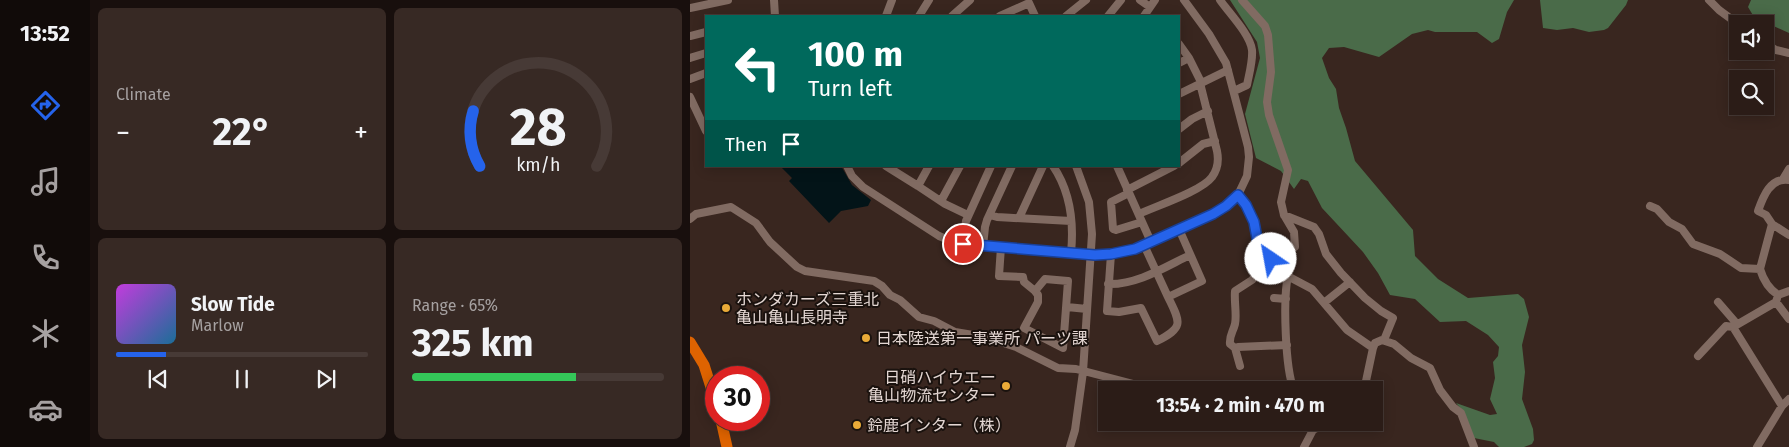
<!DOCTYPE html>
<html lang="en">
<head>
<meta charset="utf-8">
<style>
	body { margin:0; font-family:"Fira Sans","Noto Sans JP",sans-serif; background:#372924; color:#f1f3f6; height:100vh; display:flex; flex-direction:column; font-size:19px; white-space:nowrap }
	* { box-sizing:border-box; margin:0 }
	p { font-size:16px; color:#a6a1a1 }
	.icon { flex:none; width:28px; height:28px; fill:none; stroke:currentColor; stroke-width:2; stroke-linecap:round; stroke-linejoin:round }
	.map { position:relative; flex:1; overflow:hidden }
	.side { display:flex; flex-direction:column; gap:8px; padding:8px; background:#180f0d; width:600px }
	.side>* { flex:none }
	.guide { position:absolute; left:15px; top:15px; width:475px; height:152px; border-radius:0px; box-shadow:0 2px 12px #0003,0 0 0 1px #473a36; background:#00695c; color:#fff; overflow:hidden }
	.fabs { position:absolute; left:1039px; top:15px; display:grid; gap:10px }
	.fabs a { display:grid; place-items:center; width:45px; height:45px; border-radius:0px; background:#2b1c17; box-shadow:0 2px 12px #0003,0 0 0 1px #473a36; font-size:25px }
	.speed { position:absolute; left:15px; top:366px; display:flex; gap:10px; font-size:25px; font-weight:700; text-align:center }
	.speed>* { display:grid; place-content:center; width:65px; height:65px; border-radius:50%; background:#2b1c17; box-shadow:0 2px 12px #0003,0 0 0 1px #473a36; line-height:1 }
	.speed .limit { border:8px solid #d22; background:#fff; color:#111 }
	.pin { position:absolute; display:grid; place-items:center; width:42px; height:42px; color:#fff; margin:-21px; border:2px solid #fff; border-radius:50%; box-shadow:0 1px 5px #0007 }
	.me { position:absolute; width:55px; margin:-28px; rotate:327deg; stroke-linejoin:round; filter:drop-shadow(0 0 4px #0008) }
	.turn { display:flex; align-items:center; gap:18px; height:105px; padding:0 20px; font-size:22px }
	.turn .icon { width:65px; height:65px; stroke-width:2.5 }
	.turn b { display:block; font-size:35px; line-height:42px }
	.then { display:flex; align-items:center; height:48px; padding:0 20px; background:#0003; gap:10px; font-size:19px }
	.big { font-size:38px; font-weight:700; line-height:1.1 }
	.side .card { flex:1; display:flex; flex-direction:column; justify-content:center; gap:8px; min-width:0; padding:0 18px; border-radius:8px; background:#372924 }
	.side .dial { align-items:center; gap:0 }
	.dial svg { height:130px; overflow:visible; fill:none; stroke:#473a36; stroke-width:7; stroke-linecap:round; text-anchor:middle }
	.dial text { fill:#f1f3f6; stroke:none }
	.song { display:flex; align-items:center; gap:15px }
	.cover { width:60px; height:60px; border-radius:8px; background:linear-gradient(135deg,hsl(290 70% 55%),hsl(200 70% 35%)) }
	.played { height:5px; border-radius:2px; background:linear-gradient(90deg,#2563eb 20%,#473a36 20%) }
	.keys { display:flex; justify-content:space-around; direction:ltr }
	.heat { display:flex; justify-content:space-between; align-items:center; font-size:28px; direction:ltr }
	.charge { height:8px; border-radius:4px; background:linear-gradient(90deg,#34c759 65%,#473a36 0) }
	.side .tiles { flex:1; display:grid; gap:8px; grid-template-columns:repeat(2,1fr) }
	.trip { position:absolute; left:408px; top:381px; width:285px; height:50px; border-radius:0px; background:#2b1c17; box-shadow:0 2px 12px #0003,0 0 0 1px #473a36; font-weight:700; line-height:50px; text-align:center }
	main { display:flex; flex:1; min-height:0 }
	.menu { display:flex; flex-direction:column; width:90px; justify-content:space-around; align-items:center; background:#110b09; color:#a6a1a1 }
	.menu .icon { width:35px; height:35px }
	.menu .on { color:#2563eb }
	.menu b { font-size:22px; color:#f1f3f6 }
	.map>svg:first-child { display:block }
	.forest { fill:#4a6b49 }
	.water { fill:#031418 }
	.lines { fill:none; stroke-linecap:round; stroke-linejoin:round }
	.minor { stroke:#816b62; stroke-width:8 }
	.highway { stroke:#de6301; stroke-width:11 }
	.route-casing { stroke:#184099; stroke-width:12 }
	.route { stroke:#2563eb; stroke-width:9 }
	.poi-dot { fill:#e9aa38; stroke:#1a120e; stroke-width:2 }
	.labels { text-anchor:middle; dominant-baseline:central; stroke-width:4; stroke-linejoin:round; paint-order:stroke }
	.poi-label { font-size:16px; fill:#e4d7d3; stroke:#1a120e; text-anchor:start }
</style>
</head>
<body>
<main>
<nav class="menu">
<b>13:52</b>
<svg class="icon on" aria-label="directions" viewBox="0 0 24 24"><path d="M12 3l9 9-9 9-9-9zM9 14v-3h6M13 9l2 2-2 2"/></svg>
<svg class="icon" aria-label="music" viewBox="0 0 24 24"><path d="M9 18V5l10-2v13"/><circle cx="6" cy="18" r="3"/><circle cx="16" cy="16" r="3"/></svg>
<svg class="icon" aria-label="phone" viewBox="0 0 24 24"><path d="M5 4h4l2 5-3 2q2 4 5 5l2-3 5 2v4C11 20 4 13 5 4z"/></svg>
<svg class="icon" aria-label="climate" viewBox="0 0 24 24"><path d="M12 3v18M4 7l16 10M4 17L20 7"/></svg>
<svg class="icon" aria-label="car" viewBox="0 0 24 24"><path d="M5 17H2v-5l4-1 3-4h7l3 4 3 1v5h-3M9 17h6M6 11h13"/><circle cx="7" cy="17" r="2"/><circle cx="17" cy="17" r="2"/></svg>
</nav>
<section class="side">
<div class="tiles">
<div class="card"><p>Climate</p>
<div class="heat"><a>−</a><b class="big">22°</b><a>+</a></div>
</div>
<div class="card dial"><svg viewBox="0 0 100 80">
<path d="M14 69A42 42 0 1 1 86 69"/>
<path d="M14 69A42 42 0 0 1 10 35" stroke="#2563eb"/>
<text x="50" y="56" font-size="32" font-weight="700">28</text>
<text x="50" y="72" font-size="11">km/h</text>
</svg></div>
<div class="card">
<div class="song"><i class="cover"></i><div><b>Slow Tide</b><p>Marlow</p></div></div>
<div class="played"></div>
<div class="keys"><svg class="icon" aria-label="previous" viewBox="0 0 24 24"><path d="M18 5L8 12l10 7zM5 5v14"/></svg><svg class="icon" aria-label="pause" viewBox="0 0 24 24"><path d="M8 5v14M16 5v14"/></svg><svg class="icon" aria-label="next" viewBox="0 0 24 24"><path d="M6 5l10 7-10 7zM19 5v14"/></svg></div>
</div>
<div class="card"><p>Range · 65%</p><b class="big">325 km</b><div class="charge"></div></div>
</div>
</section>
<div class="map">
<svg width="1099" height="447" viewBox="0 0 1099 447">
	<rect width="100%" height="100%" fill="#39261f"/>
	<path class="forest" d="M540 0H824L817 12 809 39 802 43 787 32H745L738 30 722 34 689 57 654 47 639 48 632 58 639 78 646 89 649 108 656 128 665 161 723 230 725 256 748 279 778 298 828 294 834 299 839 317 832 345 835 372 832 399 843 429 844 440 842 444 834 447H809L804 442 784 438 774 412 766 403 800 415 807 414 800 399 805 378 803 362 808 356 809 347 798 335 776 321 750 322 725 299 700 295 688 273 673 252 632 208 618 181 611 179 604 189 591 171 566 158 555 114 570 58 567 42Z
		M850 0H938L936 5 918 28 914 30 899 32 883 28 867 30 853 28Z
		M1061 0H1099V33L1064 17 1058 7Z"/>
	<path class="water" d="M90 166H151L162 185 181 200 178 206 151 211 139 223 99 181 102 178Z"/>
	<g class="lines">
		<path class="minor" d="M84 0 85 16
			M450 0 460 7
			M530 0C539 13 560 34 562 50 563 61 559 74 557 85L544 91
			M552 0 575 26 578 35 581 72 577 102 579 115 598 170 591 202 594 215
			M1019 0 1029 10 1048 24
			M0 8 38 0
			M196 16 202 0
			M229 16 239 0
			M262 16 280 0
			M310 16 339 3 345 16
			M376 16 396 0
			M418 16 431 0
			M454 16 465 0
			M0 36 16 32
			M1075 43 1086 50 1099 53
			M489 44 499 58 489 63
			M0 58 16 53
			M499 58 511 82
			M0 79 16 73
			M489 94 538 70
			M0 97 16 131
			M489 129 502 119 518 111
			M489 163 513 144 525 141
			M157 166 162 176 173 187 249 236 261 241 280 246 405 255 421 254 445 249 523 214 535 206 548 195 557 176 559 157 558 147 536 63 519 34 494 0
			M196 166 228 186
			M239 166 228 186 255 204 278 215
			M363 166C380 191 384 223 381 253
			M427 166 461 242
			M1093 179 1099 169
			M437 190 484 166
			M439 193 421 202 423 229 426 230 452 222
			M548 195 556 205 565 222 569 249 581 259
			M251 201 270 166
			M960 206 967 209 979 222 992 229 1003 244 1030 254 1051 268 1070 269
			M449 214C466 206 512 191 522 177 528 169 529 161 527 151L510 83
			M300 215 307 217 381 221
			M329 218 353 166
			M0 219 6 214 41 207 66 223 80 242 107 267 115 271 184 281 192 286 200 295 210 300 229 317 244 321 265 332 295 337 326 347 368 368 386 369 455 387
			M1082 224 1099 235
			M273 244 276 221 301 166
			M454 245 478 297
			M293 246 295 227 297 220 322 166
			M311 247 309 276 333 277 334 282 345 291 355 279 378 281 373 348 334 328 348 302V295L345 291
			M421 254 417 311 429 312 451 308 467 341C495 327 490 322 478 297L512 281 489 229
			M598 276C593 298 595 369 604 390
			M418 284C447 285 475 267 500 255
			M1088 295C1079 289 1073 279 1070 269L1082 224 1076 215 1068 211C1073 197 1080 177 1099 180
			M584 298 596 299
			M635 302 660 282
			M1028 302 1047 324
			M1086 302 1099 319
			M377 307 397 309
			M1043 327 1092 406
			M545 348 540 344C539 336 543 332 545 324 547 315 544 302 545 291L562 280 579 261
			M683 348 657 330 622 289 590 272 579 261 605 247 604 232 594 215 624 227 629 234 636 254 651 273 675 298 691 311 703 318 694 340
			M1008 356 1036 326 1043 327 1086 302 1088 295 1099 291
			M550 366 545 348 548 347 597 345
			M669 390 676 381 683 348 685 343 692 340 704 344 721 358 740 368 750 390 763 407 771 413 784 447
			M380 447 385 430 393 372 402 234 399 202 386 166
			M614 447 623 430 638 422
			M1067 447 1092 406 1099 399"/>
		<path class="highway" d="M0 342 14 365 26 403
			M31 420 37 447"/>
	</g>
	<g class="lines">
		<g class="route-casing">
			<path id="route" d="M273 244 405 255 421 254 445 249 523 214 536 206 548 195 556 205 564 222 569 249 581 259"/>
		</g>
		<use href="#route" class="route"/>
	</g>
	<g class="poi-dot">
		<circle cx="36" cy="308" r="5"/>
		<circle cx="176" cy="338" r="5"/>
		<circle cx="316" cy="386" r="5"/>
		<circle cx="167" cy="425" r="5"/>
	</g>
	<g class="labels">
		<g class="poi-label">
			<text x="46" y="299">ホンダカーズ三重北<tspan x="46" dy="18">亀山亀山長明寺</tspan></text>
			<text x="186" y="338">日本陸送第一事業所 パーツ課</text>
			<text x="306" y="377" text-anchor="end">日硝ハイウエー<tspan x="306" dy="18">亀山物流センター</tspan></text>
			<text x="177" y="425">鈴鹿インター（株）</text>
		</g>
	</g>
</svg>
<div class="fabs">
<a><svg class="icon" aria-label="sound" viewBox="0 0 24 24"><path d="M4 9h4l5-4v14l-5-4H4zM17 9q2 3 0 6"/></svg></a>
<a><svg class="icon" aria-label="search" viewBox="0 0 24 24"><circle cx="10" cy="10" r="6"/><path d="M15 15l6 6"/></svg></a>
</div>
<div class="speed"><div class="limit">30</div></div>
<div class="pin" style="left:273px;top:244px;background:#d93025"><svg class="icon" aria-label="arrive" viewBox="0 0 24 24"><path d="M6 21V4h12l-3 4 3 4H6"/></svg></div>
<svg class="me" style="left:581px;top:259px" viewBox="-20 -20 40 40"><circle r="19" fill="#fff"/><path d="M0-13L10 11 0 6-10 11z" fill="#2563eb"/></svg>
<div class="trip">13:54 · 2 min · 470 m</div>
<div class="guide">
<div class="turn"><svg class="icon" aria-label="left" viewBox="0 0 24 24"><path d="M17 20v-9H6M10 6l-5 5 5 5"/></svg><div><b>100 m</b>Turn left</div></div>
<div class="then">Then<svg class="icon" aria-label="arrive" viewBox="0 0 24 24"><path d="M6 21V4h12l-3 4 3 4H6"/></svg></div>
</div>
</div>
</main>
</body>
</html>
